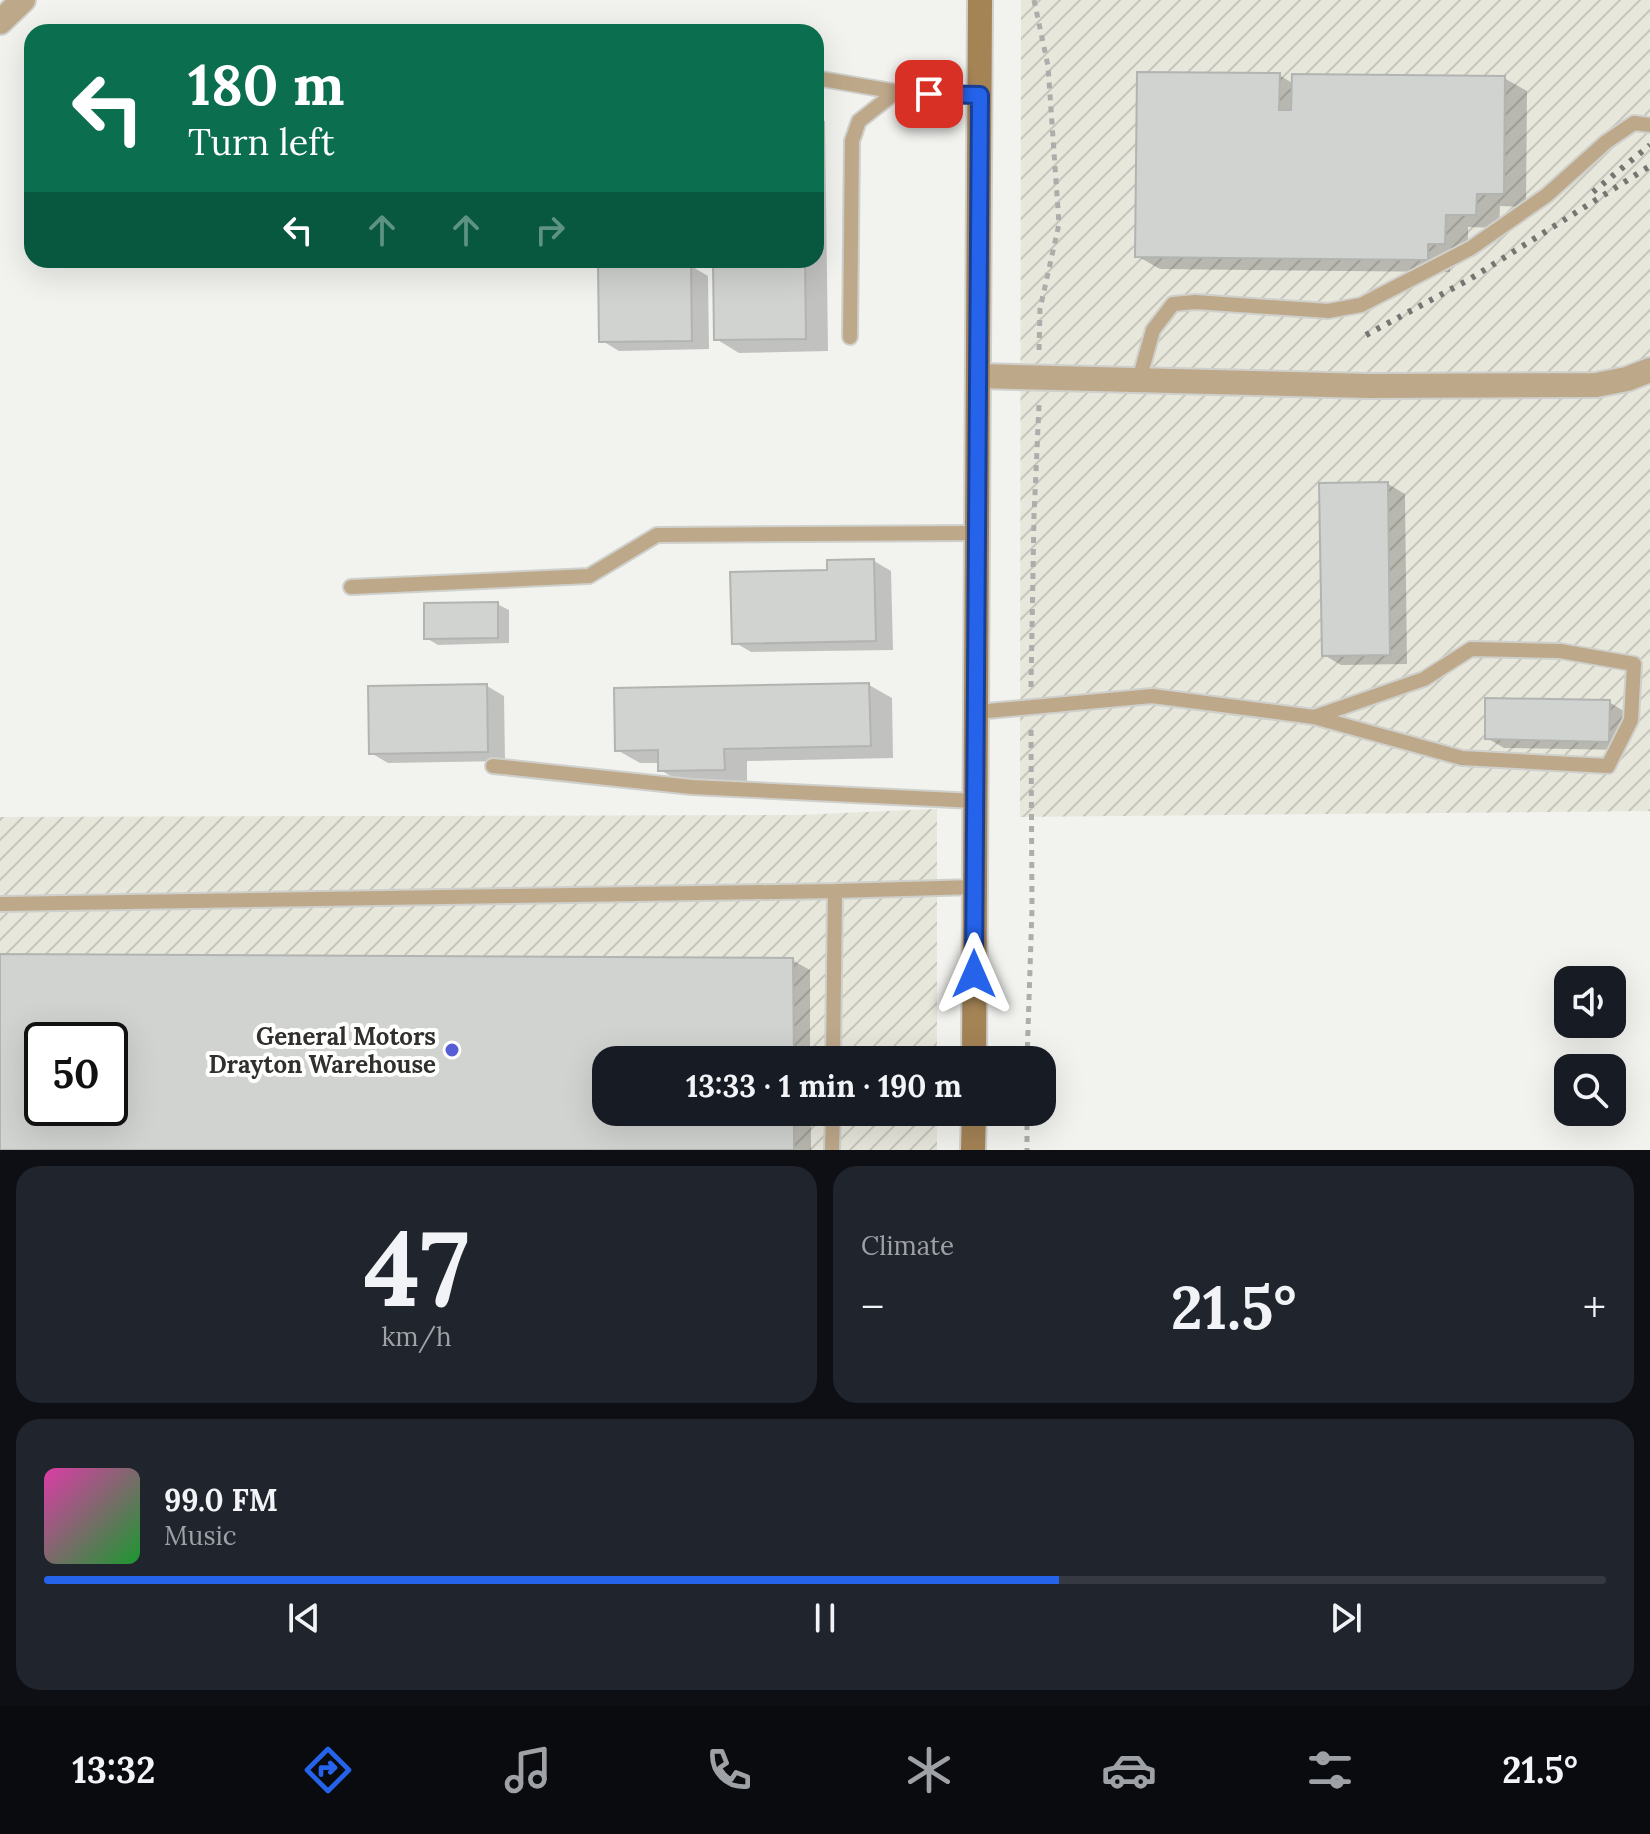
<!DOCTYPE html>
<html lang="en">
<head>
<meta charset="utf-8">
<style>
	body { margin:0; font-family:Lora,serif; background:#20242c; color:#f1f3f6; height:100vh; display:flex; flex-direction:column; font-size:30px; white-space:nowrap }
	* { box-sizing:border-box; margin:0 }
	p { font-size:26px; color:#9ea1a6 }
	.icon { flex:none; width:44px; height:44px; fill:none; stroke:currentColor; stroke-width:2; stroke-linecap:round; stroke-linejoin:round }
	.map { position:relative; height:1150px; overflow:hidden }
	.details { display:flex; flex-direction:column; gap:16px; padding:16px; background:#0d0f14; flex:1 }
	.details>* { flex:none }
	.banner { position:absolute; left:24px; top:24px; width:800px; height:244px; border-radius:24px; box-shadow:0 8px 32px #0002; background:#0b6e4f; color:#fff; overflow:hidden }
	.tools { position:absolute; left:1554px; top:966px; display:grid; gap:16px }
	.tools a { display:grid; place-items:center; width:72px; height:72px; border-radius:16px; background:#171b24; box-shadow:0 8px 32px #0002; font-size:40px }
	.speed { position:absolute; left:24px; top:1022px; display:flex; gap:16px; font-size:40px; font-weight:700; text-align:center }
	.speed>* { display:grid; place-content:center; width:104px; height:104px; border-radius:50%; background:#171b24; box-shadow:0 8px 32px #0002; line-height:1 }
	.speed .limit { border:4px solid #111; border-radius:12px; background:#fff; color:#111 }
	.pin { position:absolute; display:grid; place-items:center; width:68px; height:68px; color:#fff; margin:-34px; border-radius:16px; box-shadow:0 4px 12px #0006 }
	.me { position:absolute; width:88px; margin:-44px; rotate:0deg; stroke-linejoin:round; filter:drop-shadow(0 0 6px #0008) }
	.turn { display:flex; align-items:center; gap:28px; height:168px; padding:0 32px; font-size:36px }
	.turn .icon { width:104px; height:104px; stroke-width:2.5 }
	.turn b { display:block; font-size:56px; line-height:68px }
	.lanes { display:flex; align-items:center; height:76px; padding:0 32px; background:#0003; justify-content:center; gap:40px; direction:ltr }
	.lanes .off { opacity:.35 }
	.big { font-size:60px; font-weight:700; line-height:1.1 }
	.details .tile { flex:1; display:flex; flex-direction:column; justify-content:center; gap:12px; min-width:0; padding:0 28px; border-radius:24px; background:#20242c }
	.details .dial { align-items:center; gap:0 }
	.dial b { font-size:104px; line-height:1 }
	.song { display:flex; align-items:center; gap:24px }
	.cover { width:96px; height:96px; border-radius:12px; background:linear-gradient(135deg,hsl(320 70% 55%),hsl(130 70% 35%)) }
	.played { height:8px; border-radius:4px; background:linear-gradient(90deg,#2563eb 65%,#363941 65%) }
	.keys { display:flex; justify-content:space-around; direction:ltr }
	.heat { display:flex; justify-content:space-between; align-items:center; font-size:44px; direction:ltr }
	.details .tiles { flex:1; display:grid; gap:16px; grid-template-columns:1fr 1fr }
	.tile:last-child { grid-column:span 2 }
	.trip { position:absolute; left:592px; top:1046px; width:464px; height:80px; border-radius:24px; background:#171b24; box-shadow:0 8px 32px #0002; font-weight:700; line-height:80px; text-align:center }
	.tab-bar { display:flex; height:128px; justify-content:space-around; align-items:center; background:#090b0e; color:#9ea1a6 }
	.tab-bar .icon { width:56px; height:56px }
	.tab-bar .selected { color:#2563eb }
	.tab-bar b { font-size:36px; color:#f1f3f6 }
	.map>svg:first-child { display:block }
	.industrial { fill:url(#industrial-furrows); fill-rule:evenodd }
	.shadow { fill:#0003; fill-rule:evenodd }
	.building { fill:#d0d3d0; stroke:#b1b4b1; stroke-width:2; fill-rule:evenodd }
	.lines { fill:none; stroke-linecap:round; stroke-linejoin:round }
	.lane-casing { stroke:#cfd0cc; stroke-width:18 }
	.street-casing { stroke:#cfd0cc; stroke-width:28 }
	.secondary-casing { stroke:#cfd0cc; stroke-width:28 }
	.path { stroke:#adaeab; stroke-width:5; stroke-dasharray:6 6; stroke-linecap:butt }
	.lane { stroke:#bea88a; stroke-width:14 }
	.street { stroke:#bea88a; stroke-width:24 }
	.secondary { stroke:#a48355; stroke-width:24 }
	.rail { stroke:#757572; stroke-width:6; stroke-dasharray:4 8; stroke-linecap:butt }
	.route-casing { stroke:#184099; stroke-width:20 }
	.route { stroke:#2563eb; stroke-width:14 }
	.poi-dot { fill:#565ed5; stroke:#fffffe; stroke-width:3 }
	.labels { text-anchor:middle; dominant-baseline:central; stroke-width:8; stroke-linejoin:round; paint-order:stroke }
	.poi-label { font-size:24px; font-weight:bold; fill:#30302e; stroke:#fffffe; text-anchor:end }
</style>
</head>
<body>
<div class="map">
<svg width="1650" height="1150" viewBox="0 0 1650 1150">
	<defs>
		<pattern id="industrial-furrows" width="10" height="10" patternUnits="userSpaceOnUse" patternTransform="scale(2)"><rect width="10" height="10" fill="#e7e7dc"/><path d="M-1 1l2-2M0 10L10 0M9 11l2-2" fill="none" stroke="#c6c6bd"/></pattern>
	</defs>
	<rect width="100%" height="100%" fill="#f2f3ef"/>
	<path class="industrial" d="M1021 0H1650V811L1020 817Z
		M937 809V1060H606V1112H937V1150H0V817L796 815ZM42 1040H110V1108H42Z"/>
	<path class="shadow" d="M1279 75 1294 84 1504 78 1527 91 1526 207 1500 206 1499 228 1468 227V256H1450V272L1160 269 1137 256Z
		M816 116 825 121 828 351 739 353 716 339 715 260H816Z
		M691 266 708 276 709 349 619 351 601 340Z
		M1388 484 1405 494 1407 664 1341 665 1324 655Z
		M874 561 891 571 893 650 751 652 734 642 829 572Z
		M497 604 509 610V643L438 645 426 638Z
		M869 685 892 698 893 758 747 761V782L683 783 660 770V763H640L617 750Z
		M487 686 504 696 505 761 388 763 371 753Z
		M1609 702 1627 713 1626 750 1504 748 1487 738Z
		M0 956 792 960 810 970V1060H606V1112H811V1150H0ZM42 1040H110V1108H42Z"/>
	<path class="building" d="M1137 72 1280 73 1279 110H1291L1292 74 1505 76 1504 194H1477L1476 215H1446L1445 244H1428V260L1135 257Z
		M713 260H805L806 339 714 340Z
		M691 264 692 341 599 342 598 265Z
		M1388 482 1390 655 1322 656 1319 483Z
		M874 559 876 641 732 644 730 572 827 570V560Z
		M498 602V638L424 639V603Z
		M869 683 871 746 724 749 725 770 658 771V750L615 751 614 688Z
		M487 684 488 752 369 754 368 686Z
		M1485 698 1610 700 1609 742 1485 739Z
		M0 954 793 958 794 1060H606V1112H794V1150H0ZM42 1040H110V1108H42Z"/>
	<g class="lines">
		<g class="lane-casing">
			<path id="lane" d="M816 78 898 92
				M850 337 852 141 859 121 892 95H980
				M1139 380 1153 330 1173 304 1195 302 1328 311 1361 305 1471 248 1547 195 1606 142 1634 123 1650 125
				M351 587 589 576 657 535 979 533
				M977 712 1152 696 1314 717 1424 679 1471 649 1560 651 1634 664 1631 720 1608 766 1462 758 1314 717
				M493 766 692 787 975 801
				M835 891 975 887
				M0 904 835 891 833 1060
				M832 1150 833 1112"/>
		</g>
		<g class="street-casing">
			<path id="street" d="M0 22 23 0
				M979 376 1369 386 1596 385 1627 379 1650 370"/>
		</g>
		<g class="secondary-casing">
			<path id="secondary" d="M974 1060 980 0
				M973 1150 974 1112"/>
		</g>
		<path class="path" d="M1034 0 1048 66 1059 224 1040 309 1039 351
			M1031 687 1034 515 1039 405
			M1027 1060 1032 909 1031 729
			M1027 1112V1150"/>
		<use href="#lane" class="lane"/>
		<use href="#street" class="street"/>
		<use href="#secondary" class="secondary"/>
		<path class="rail" d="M1593 192 1650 145
			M1366 335 1470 279 1650 166"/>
	</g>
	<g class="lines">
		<g class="route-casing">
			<path id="route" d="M929 94 980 95 974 974"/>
		</g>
		<use href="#route" class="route"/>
	</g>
	<circle class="poi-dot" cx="452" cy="1050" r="8"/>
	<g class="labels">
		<g class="poi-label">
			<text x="436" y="1036">General Motors<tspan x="436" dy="28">Drayton Warehouse</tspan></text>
		</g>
	</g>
</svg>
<div class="tools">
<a><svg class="icon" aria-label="sound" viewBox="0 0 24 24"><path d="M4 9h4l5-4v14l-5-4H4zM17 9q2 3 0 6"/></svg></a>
<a><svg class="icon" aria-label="search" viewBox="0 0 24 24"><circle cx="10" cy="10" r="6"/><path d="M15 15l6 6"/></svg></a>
</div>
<div class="speed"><div class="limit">50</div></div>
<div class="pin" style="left:929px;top:94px;background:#d93025"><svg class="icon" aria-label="arrive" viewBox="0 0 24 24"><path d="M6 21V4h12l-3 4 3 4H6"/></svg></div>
<svg class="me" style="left:974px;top:974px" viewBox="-20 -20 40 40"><path d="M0-17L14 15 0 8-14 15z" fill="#2563eb" stroke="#fff" stroke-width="4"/></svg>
<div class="trip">13:33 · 1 min · 190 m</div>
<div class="banner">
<div class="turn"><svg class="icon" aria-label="left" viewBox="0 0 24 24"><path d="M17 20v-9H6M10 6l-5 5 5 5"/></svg><div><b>180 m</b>Turn left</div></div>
<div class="lanes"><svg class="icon" aria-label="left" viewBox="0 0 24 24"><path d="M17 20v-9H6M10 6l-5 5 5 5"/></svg><svg class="icon off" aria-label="ahead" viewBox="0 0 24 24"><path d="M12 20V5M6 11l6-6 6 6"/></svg><svg class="icon off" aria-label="ahead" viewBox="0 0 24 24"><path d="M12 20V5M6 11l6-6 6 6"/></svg><svg class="icon off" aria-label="right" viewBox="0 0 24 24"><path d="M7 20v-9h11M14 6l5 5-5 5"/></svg></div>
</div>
</div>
<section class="details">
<div class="tiles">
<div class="tile dial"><b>47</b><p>km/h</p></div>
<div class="tile"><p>Climate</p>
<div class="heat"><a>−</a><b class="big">21.5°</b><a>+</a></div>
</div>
<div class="tile">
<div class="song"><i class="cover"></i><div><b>99.0 FM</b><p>Music</p></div></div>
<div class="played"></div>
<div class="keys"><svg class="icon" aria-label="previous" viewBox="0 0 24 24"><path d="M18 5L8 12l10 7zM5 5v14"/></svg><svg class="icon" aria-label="pause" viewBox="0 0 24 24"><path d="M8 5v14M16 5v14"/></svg><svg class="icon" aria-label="next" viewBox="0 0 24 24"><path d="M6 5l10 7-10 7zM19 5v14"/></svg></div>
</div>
</div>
</section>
<nav class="tab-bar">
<b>13:32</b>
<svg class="icon selected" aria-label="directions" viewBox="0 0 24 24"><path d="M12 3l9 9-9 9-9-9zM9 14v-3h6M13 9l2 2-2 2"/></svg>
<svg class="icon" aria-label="music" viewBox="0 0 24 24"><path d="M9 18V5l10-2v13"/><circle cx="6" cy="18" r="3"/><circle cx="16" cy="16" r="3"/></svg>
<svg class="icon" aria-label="phone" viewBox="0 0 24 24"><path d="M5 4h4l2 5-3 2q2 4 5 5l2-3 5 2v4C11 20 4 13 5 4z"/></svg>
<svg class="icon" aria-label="climate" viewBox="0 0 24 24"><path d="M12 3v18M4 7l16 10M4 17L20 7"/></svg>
<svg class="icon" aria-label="car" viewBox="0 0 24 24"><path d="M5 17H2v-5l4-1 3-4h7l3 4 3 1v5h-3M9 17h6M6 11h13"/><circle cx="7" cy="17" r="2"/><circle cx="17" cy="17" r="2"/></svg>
<svg class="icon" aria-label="filters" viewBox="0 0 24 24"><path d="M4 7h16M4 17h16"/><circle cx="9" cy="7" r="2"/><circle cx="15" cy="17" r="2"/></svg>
<b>21.5°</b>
</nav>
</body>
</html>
